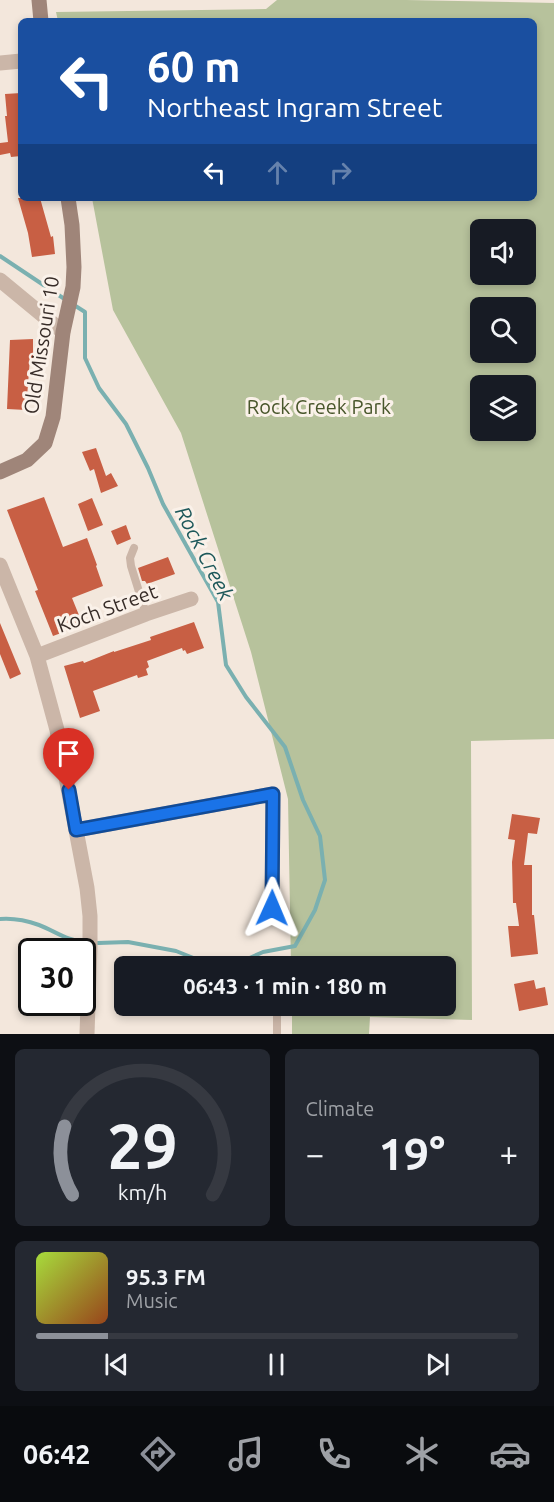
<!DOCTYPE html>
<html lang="en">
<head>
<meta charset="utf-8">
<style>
	body { margin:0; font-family:Ubuntu,sans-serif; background:#242831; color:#f1f3f6; height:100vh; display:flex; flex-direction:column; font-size:22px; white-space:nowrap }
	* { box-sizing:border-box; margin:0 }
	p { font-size:20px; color:#9ea1a6 }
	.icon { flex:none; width:33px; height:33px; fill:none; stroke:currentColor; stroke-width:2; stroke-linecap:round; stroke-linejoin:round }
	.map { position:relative; height:1034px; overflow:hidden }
	.side { display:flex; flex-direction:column; gap:15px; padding:15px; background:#0d0f14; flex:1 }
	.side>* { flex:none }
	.hud { position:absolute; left:18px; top:18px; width:519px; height:183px; border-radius:9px; box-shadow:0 3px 9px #0003; background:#1a4fa0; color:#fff; overflow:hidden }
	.fabs { position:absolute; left:470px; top:219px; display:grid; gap:12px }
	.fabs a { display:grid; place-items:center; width:66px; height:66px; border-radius:9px; background:#171b24; box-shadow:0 3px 9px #0003; font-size:30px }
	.speed { position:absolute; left:18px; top:938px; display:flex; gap:12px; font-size:30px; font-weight:700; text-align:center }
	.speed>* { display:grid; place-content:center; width:78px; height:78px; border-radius:50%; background:#171b24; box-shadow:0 3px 9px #0003; line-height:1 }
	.speed .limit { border:3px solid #111; border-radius:9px; background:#fff; color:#111 }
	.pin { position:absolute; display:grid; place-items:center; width:51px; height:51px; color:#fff; margin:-62px -26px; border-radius:50% 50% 50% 0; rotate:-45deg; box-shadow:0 0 6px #0007 }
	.pin .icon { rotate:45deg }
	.me { position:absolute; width:66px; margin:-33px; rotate:1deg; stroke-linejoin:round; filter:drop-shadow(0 0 4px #0008) }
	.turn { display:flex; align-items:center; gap:21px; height:126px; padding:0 30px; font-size:27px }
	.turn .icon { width:78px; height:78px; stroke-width:2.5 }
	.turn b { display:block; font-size:42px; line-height:51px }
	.lanes { display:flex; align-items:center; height:57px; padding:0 30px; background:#0003; justify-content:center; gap:30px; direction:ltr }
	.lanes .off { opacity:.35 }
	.big { font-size:45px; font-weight:700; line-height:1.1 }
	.side .tile { flex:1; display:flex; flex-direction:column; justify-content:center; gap:9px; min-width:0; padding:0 21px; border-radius:9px; background:#242831 }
	.side .dial { align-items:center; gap:0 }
	.dial svg { height:156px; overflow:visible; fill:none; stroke:#363941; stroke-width:7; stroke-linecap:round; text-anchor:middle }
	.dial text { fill:#f1f3f6; stroke:none }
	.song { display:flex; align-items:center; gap:18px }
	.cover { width:72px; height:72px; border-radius:9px; background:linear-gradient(135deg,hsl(80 70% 55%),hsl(20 70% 35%)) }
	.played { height:6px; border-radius:3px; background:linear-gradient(90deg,#8c9099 15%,#363941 15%) }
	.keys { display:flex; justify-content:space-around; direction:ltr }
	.heat { display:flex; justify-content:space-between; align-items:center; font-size:33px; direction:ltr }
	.side .tiles { flex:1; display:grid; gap:15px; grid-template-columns:1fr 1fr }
	.tile:last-child { grid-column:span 2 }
	.trip { position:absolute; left:114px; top:956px; width:342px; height:60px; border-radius:9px; background:#171b24; box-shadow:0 3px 9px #0003; font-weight:700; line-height:60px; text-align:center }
	.tabs { display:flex; height:96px; justify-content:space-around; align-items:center; background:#090b0e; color:#9ea1a6 }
	.tabs .icon { width:42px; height:42px }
	.tabs .current { color:#8c9099 }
	.tabs b { font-size:27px; color:#f1f3f6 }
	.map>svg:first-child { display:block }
	.green { fill:#b7c29c; fill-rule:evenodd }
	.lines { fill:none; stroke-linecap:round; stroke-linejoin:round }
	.stream { stroke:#7ab0b0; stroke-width:4 }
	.building { fill:#c85f44 }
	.lane { stroke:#cbb6a8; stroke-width:8 }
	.street { stroke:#cbb6a8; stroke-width:15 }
	.secondary { stroke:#9f8579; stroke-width:15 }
	.route-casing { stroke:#114b97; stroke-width:15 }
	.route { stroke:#1a73e8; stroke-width:10 }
	.labels { text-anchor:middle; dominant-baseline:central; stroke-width:6; stroke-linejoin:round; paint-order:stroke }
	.street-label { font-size:20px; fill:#372c28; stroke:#faf1e9 }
	.park-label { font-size:20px; fill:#48562b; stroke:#faf1e9 }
	.water-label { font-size:21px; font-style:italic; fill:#1d585a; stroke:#faf1e9 }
</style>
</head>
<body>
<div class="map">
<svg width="554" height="1034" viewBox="0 0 554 1034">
	<rect width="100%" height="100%" fill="#f3e7dc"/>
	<path class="green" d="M277 0H406L554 3V739L471 741 472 1020 370 1017 369 1034H292V1005H446V966H291L288 799 251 652 181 433 113 310 92 198H534V21H58L56 12 266 9ZM480 230H525V274H480ZM480 308H525V352H480ZM480 386H525V430H480Z"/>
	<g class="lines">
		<path class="stream" d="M0 256 66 300
			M74 305 85 312V358L99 388 126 424 148 468 163 504 218 602 226 665 246 697 285 747 303 800 320 836 325 880 315 910 295 946 263 952 236 964 201 961 176 951 128 942 98 943
			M0 919C12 918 28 921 39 925 55 931 67 941 85 942"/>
	</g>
	<path class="building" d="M21 93V156L11 157 10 153 0 155V143L8 142 5 116H7L5 94Z
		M18 198H40L51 237 53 236 55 254 32 257 28 233Z
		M33 339V358H30L26 410 7 409 10 340Z
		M96 448 106 476 111 473 118 486 101 493 94 469 90 471 82 452Z
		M44 497 63 547 87 538 97 565 96 566 103 586 72 598 83 625 53 636 35 591 38 590 7 510Z
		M92 498 103 525 88 531 78 504Z
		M126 525 131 539 117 545 111 531Z
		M168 557 175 574 147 584 145 581H142L138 568Z
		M194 622 204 648 187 654 185 650 183 651 182 648 147 661 149 667 146 669 148 675 138 678 137 675 93 691 100 711 80 718 64 666 83 661 84 663 114 651V652L151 640 150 637Z
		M0 623 21 674 10 679 0 654Z
		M512 814 540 818 537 834 528 833 524 865H532V915H534L538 954 511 957 508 926H519L516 903H513L512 862 515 840 508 839Z
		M534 980 536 989 545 987 548 1005 519 1011 514 984Z"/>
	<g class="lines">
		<path class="lane" d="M134 548 130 558 131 566 146 614
			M277 1005V1034"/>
		<path class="street" d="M0 63 21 61
			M0 280 63 332
			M0 565 37 656 57 730 76 830 87 888 90 916V945L87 1034
			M37 656 146 614 191 599
			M76 830 273 794 272 908"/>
		<path class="secondary" d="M39 0 41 21
			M0 472 27 460 45 443 53 417 63 332 73 287 74 267 72 225 68 198"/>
	</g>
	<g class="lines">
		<g class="route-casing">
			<path id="route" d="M69 790 76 830 273 794 272 908"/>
		</g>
		<use href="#route" class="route"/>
	</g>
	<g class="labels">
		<g class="street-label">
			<text transform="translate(41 345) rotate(-81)">Old Missouri 10</text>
			<text transform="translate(107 608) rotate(-20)">Koch Street</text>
		</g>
		<g class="park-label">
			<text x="319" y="406">Rock Creek Park</text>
		</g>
		<g class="water-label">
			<text transform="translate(205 553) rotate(63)">Rock Creek</text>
		</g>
	</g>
</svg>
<div class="fabs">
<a><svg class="icon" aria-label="sound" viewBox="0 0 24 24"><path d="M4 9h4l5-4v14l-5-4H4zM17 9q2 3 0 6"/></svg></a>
<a><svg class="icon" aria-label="search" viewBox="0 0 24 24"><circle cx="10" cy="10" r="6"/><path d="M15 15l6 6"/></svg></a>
<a><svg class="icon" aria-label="layers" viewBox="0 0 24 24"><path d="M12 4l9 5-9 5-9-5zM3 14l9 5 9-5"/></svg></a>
</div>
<div class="speed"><div class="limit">30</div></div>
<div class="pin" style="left:69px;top:790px;background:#d93025"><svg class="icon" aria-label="arrive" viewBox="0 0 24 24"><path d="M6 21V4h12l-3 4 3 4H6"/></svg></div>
<svg class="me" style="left:272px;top:908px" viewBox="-20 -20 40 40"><path d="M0-17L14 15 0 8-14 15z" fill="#1a73e8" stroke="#fff" stroke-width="4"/></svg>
<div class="trip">06:43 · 1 min · 180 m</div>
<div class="hud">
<div class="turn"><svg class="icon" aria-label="left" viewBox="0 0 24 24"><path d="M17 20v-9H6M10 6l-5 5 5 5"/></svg><div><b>60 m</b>Northeast Ingram Street</div></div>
<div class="lanes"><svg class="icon" aria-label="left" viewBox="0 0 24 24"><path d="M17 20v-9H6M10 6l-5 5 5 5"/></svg><svg class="icon off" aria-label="ahead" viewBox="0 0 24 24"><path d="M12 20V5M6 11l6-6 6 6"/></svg><svg class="icon off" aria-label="right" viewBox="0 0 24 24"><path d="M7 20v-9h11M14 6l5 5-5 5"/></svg></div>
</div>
</div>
<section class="side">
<div class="tiles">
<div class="tile dial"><svg viewBox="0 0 100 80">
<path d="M14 69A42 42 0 1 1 86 69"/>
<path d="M14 69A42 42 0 0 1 10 34" stroke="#8c9099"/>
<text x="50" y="56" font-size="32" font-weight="700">29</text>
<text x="50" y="72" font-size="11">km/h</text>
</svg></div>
<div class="tile"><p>Climate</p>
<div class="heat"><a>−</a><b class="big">19°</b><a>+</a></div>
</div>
<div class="tile">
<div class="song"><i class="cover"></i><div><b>95.3 FM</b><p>Music</p></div></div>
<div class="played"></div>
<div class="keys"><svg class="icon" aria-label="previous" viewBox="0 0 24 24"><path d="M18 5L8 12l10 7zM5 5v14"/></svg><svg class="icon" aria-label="pause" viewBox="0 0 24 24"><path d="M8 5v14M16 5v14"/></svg><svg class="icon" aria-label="next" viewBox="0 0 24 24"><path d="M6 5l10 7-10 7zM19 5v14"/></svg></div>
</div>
</div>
</section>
<nav class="tabs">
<b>06:42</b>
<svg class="icon current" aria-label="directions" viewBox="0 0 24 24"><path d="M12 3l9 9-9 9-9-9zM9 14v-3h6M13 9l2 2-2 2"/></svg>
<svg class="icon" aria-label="music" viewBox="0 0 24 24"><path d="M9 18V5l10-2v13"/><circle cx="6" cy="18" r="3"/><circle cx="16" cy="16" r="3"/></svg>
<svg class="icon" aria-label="phone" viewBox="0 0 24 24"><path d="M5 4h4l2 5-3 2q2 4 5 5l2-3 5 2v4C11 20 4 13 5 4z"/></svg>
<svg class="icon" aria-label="climate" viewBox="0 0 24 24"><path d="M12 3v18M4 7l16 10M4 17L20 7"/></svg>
<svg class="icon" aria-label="car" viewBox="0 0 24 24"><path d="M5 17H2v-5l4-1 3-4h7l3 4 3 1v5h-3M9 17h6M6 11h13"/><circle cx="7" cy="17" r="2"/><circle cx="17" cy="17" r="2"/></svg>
</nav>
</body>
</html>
